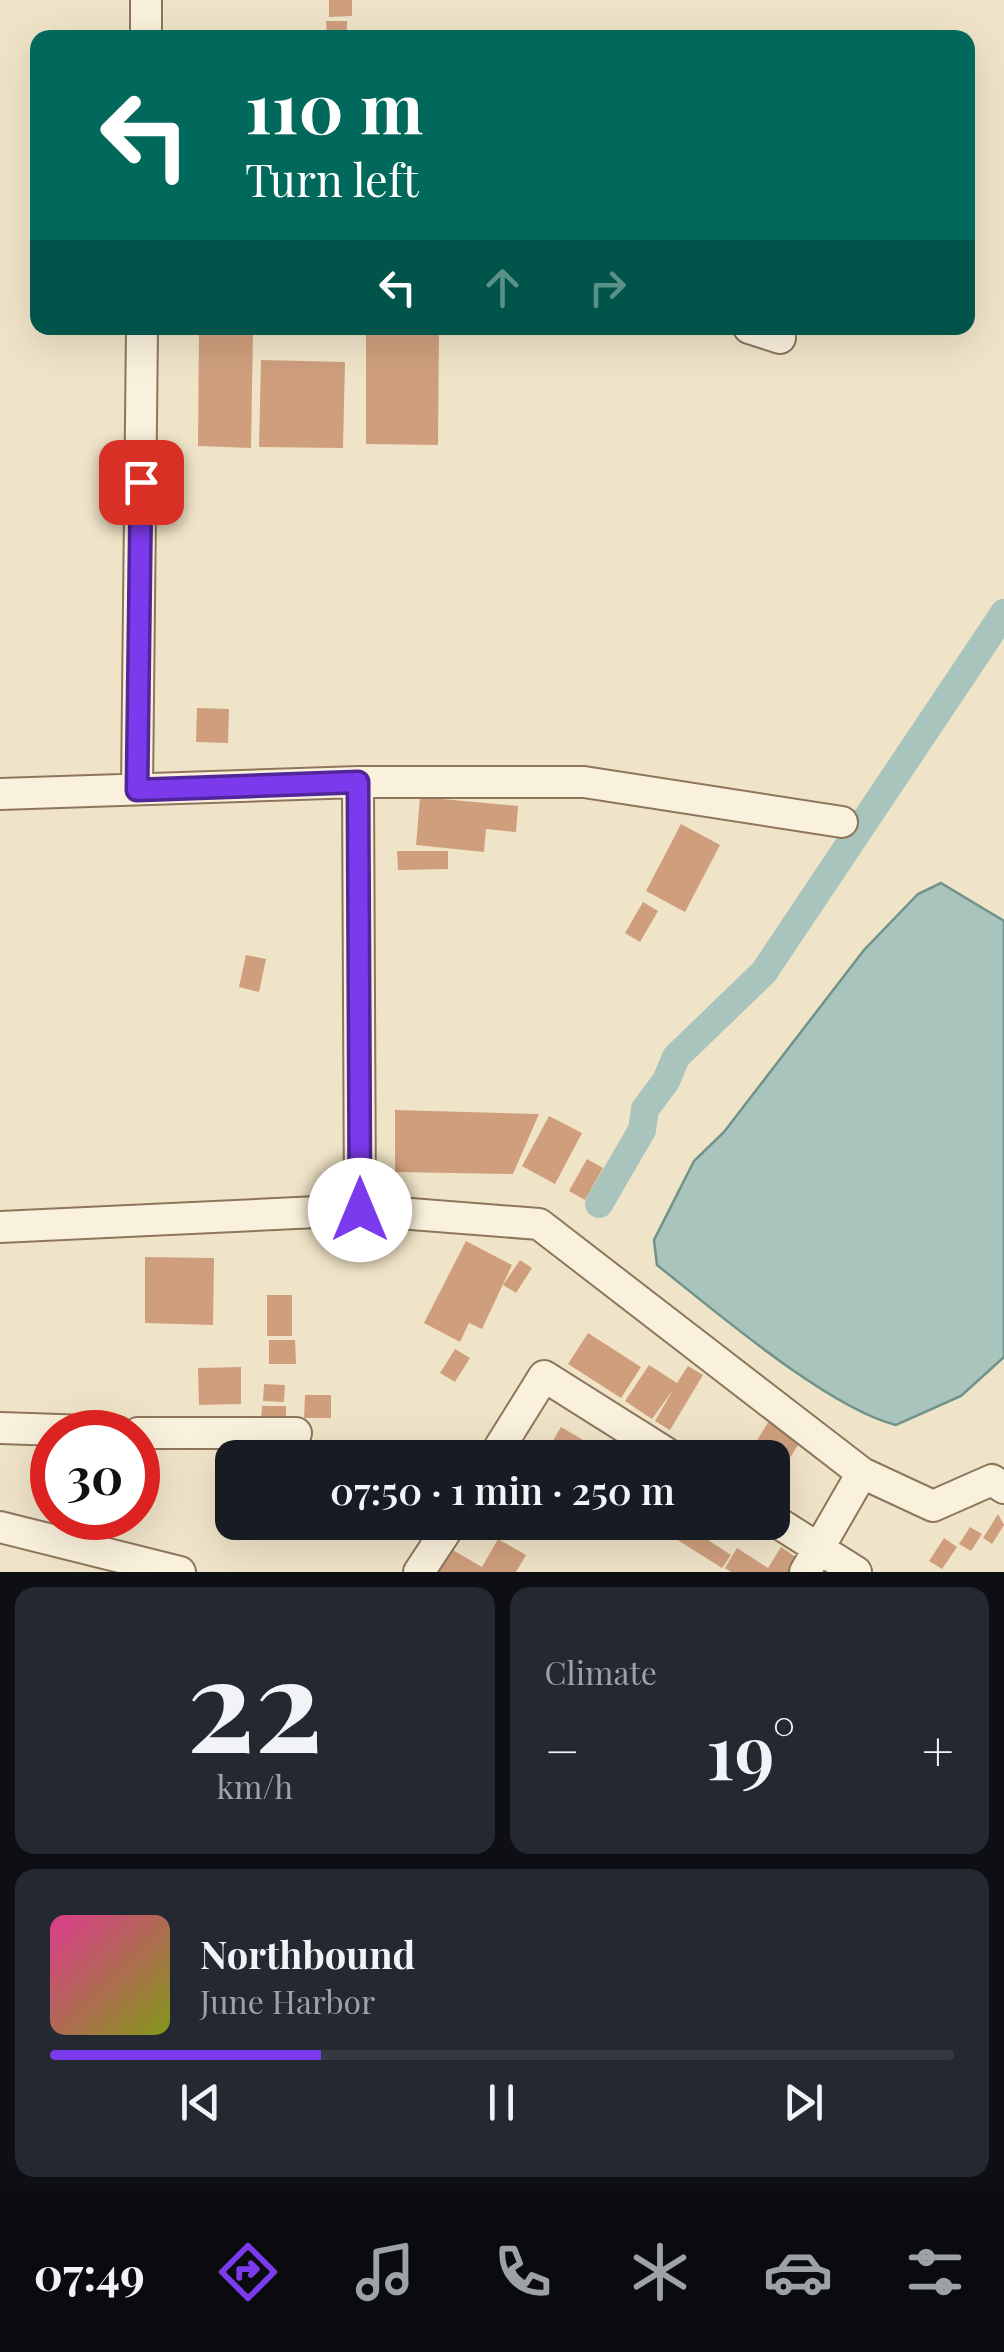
<!DOCTYPE html>
<html lang="en">
<head>
<meta charset="utf-8">
<style>
	body { margin:0; font-family:"Playfair Display",serif; background:#242831; color:#f1f3f6; height:100vh; display:flex; flex-direction:column; font-size:38px; white-space:nowrap }
	* { box-sizing:border-box; margin:0 }
	p { font-size:32px; color:#9ea1a6 }
	.icon { flex:none; width:55px; height:55px; fill:none; stroke:currentColor; stroke-width:2; stroke-linecap:round; stroke-linejoin:round }
	.map { position:relative; height:1572px; overflow:hidden }
	.panel { display:flex; flex-direction:column; gap:15px; padding:15px; background:#0d0f14; flex:1 }
	.panel>* { flex:none }
	.guide { position:absolute; left:30px; top:30px; width:945px; height:305px; border-radius:20px; box-shadow:0 10px 40px #0002; background:#00695c; color:#fff; overflow:hidden }
	.speed { position:absolute; left:30px; top:1410px; display:flex; gap:20px; font-size:50px; font-weight:700; text-align:center }
	.speed>* { display:grid; place-content:center; width:130px; height:130px; border-radius:50%; background:#171b24; box-shadow:0 10px 40px #0002; line-height:1 }
	.speed .limit { border:15px solid #d22; background:#fff; color:#111 }
	.pin { position:absolute; display:grid; place-items:center; width:85px; height:85px; color:#fff; margin:-42px; border-radius:20px; box-shadow:0 5px 15px #0006 }
	.me { position:absolute; width:110px; margin:-55px; rotate:0deg; stroke-linejoin:round; filter:drop-shadow(0 0 8px #0008) }
	.turn { display:flex; align-items:center; gap:35px; height:210px; padding:0 50px; font-size:45px }
	.turn .icon { width:130px; height:130px; stroke-width:2.5 }
	.turn b { display:block; font-size:70px; line-height:85px }
	.lanes { display:flex; align-items:center; height:95px; padding:0 50px; background:#0003; justify-content:center; gap:50px; direction:ltr }
	.lanes .off { opacity:.35 }
	.big { font-size:75px; font-weight:600; line-height:1.1 }
	.panel .widget { flex:1; display:flex; flex-direction:column; justify-content:center; gap:15px; min-width:0; padding:0 35px; border-radius:20px; background:#242831 }
	.panel .dial { align-items:center; gap:0 }
	.dial b { font-size:130px; line-height:1 }
	.song { display:flex; align-items:center; gap:30px }
	.cover { width:120px; height:120px; border-radius:15px; background:linear-gradient(135deg,hsl(330 70% 55%),hsl(70 70% 35%)) }
	.played { height:10px; border-radius:5px; background:linear-gradient(90deg,#7c3aed 30%,#363941 30%) }
	.keys { display:flex; justify-content:space-around; direction:ltr }
	.heat { display:flex; justify-content:space-between; align-items:center; font-size:55px; direction:ltr }
	.panel .tiles { flex:1; display:grid; gap:15px; grid-template-columns:1fr 1fr }
	.widget:last-child { grid-column:span 2 }
	.trip { position:absolute; left:215px; top:1440px; width:575px; height:100px; border-radius:20px; background:#171b24; box-shadow:0 10px 40px #0002; font-weight:600; line-height:100px; text-align:center }
	.tab-bar { display:flex; height:160px; justify-content:space-around; align-items:center; background:#090b0e; color:#9ea1a6 }
	.tab-bar .icon { width:70px; height:70px }
	.tab-bar .selected { color:#7c3aed }
	.tab-bar b { font-size:45px; color:#f1f3f6 }
	.map>svg:first-child { display:block }
	.water { fill:#a9c4bc; stroke:#6f938a; stroke-width:2.5 }
	.lines { fill:none; stroke-linecap:round; stroke-linejoin:round }
	.canal { stroke:#a9c4bc; stroke-width:28 }
	.building { fill:#cf9f7d }
	.minor-casing { stroke:#8d765c; stroke-width:34 }
	.minor { stroke:#faf1dc; stroke-width:30 }
	.route-casing { stroke:#51269a; stroke-width:25 }
	.route { stroke:#7c3aed; stroke-width:18 }
</style>
</head>
<body>
<div class="map">
<svg width="1004" height="1572" viewBox="0 0 1004 1572">
	<rect width="100%" height="100%" fill="#f0e4c8"/>
	<path class="water" d="M941 883 1004 921V1357L961 1396 896 1425C828 1408 715 1311 657 1265L654 1240 694 1161 724 1132 864 950 918 894Z"/>
	<g class="lines">
		<path class="canal" d="M599 1204 642 1130 645 1109 666 1081 676 1057 764 972 1004 613"/>
	</g>
	<path class="building" d="M329 0H352V16L329 17Z
		M326 21H347V38H327Z
		M366 328H439L438 445 366 444Z
		M199 330 253 331 251 448 198 446Z
		M261 360 345 362 343 448 259 447Z
		M197 708 229 709 228 743 196 742Z
		M420 797 518 806 516 832 486 829 484 852 416 845Z
		M681 824 720 845 685 912 646 891Z
		M397 851H448V869L398 870Z
		M643 902 658 911 640 942 625 933Z
		M246 955 266 959 259 992 239 987Z
		M395 1110 539 1114 513 1174 395 1172Z
		M549 1116 582 1133 555 1184 522 1166Z
		M587 1159 603 1168 585 1200 569 1191Z
		M466 1241 512 1265 482 1329 469 1323 460 1342 424 1323Z
		M145 1257 214 1258 213 1325 145 1323Z
		M520 1260 532 1268 516 1293 503 1285Z
		M267 1295H292V1336H267Z
		M588 1333 641 1367 621 1398 568 1364Z
		M269 1340H295L296 1364H269Z
		M455 1349 470 1358 455 1382 440 1373Z
		M649 1365 677 1383 688 1366 703 1375 670 1430 655 1421 673 1390 652 1419 625 1401Z
		M241 1367V1404L199 1405 198 1368Z
		M264 1384 285 1385 284 1402 263 1401Z
		M305 1395H331V1418H304Z
		M262 1406H286V1422L261 1421Z
		M772 1416 804 1435 772 1487V1458H746Z
		M561 1427 595 1447 588 1458H543Z
		M998 1514 1004 1525 992 1544 983 1538Z
		M685 1525 731 1555 722 1568 676 1539Z
		M970 1527 982 1534 971 1551 959 1544Z
		M944 1538 957 1547 942 1569 929 1561Z
		M498 1539 526 1555 516 1572H438L451 1549 482 1567Z
		M781 1547 797 1558 788 1572H731L725 1568 737 1548 768 1568Z"/>
	<g class="lines">
		<g class="minor-casing">
			<path id="minor" d="M146 38V0
				M749 328 780 338
				M358 782 360 1210
				M137 789 142 328
				M0 794 358 782H584L842 822
				M0 1227 360 1210 539 1224 862 1473 933 1506 992 1480 1004 1488
				M0 1428 118 1432
				M138 1433H296
				M493 1458 544 1376 674 1458
				M772 1519 856 1572
				M0 1527 180 1572
				M419 1572 452 1522
				M805 1572 862 1473"/>
		</g>
		<use href="#minor" class="minor"/>
	</g>
	<g class="lines">
		<g class="route-casing">
			<path id="route" d="M141 482 137 790 358 782 360 1210"/>
		</g>
		<use href="#route" class="route"/>
	</g>
</svg>
<div class="speed"><div class="limit">30</div></div>
<div class="pin" style="left:141px;top:482px;background:#d93025"><svg class="icon" aria-label="arrive" viewBox="0 0 24 24"><path d="M6 21V4h12l-3 4 3 4H6"/></svg></div>
<svg class="me" style="left:360px;top:1210px" viewBox="-20 -20 40 40"><circle r="19" fill="#fff"/><path d="M0-13L10 11 0 6-10 11z" fill="#7c3aed"/></svg>
<div class="trip">07:50 · 1 min · 250 m</div>
<div class="guide">
<div class="turn"><svg class="icon" aria-label="left" viewBox="0 0 24 24"><path d="M17 20v-9H6M10 6l-5 5 5 5"/></svg><div><b>110 m</b>Turn left</div></div>
<div class="lanes"><svg class="icon" aria-label="left" viewBox="0 0 24 24"><path d="M17 20v-9H6M10 6l-5 5 5 5"/></svg><svg class="icon off" aria-label="ahead" viewBox="0 0 24 24"><path d="M12 20V5M6 11l6-6 6 6"/></svg><svg class="icon off" aria-label="right" viewBox="0 0 24 24"><path d="M7 20v-9h11M14 6l5 5-5 5"/></svg></div>
</div>
</div>
<section class="panel">
<div class="tiles">
<div class="widget dial"><b>22</b><p>km/h</p></div>
<div class="widget"><p>Climate</p>
<div class="heat"><a>−</a><b class="big">19°</b><a>+</a></div>
</div>
<div class="widget">
<div class="song"><i class="cover"></i><div><b>Northbound</b><p>June Harbor</p></div></div>
<div class="played"></div>
<div class="keys"><svg class="icon" aria-label="previous" viewBox="0 0 24 24"><path d="M18 5L8 12l10 7zM5 5v14"/></svg><svg class="icon" aria-label="pause" viewBox="0 0 24 24"><path d="M8 5v14M16 5v14"/></svg><svg class="icon" aria-label="next" viewBox="0 0 24 24"><path d="M6 5l10 7-10 7zM19 5v14"/></svg></div>
</div>
</div>
</section>
<nav class="tab-bar">
<b>07:49</b>
<svg class="icon selected" aria-label="directions" viewBox="0 0 24 24"><path d="M12 3l9 9-9 9-9-9zM9 14v-3h6M13 9l2 2-2 2"/></svg>
<svg class="icon" aria-label="music" viewBox="0 0 24 24"><path d="M9 18V5l10-2v13"/><circle cx="6" cy="18" r="3"/><circle cx="16" cy="16" r="3"/></svg>
<svg class="icon" aria-label="phone" viewBox="0 0 24 24"><path d="M5 4h4l2 5-3 2q2 4 5 5l2-3 5 2v4C11 20 4 13 5 4z"/></svg>
<svg class="icon" aria-label="climate" viewBox="0 0 24 24"><path d="M12 3v18M4 7l16 10M4 17L20 7"/></svg>
<svg class="icon" aria-label="car" viewBox="0 0 24 24"><path d="M5 17H2v-5l4-1 3-4h7l3 4 3 1v5h-3M9 17h6M6 11h13"/><circle cx="7" cy="17" r="2"/><circle cx="17" cy="17" r="2"/></svg>
<svg class="icon" aria-label="filters" viewBox="0 0 24 24"><path d="M4 7h16M4 17h16"/><circle cx="9" cy="7" r="2"/><circle cx="15" cy="17" r="2"/></svg>
</nav>
</body>
</html>
